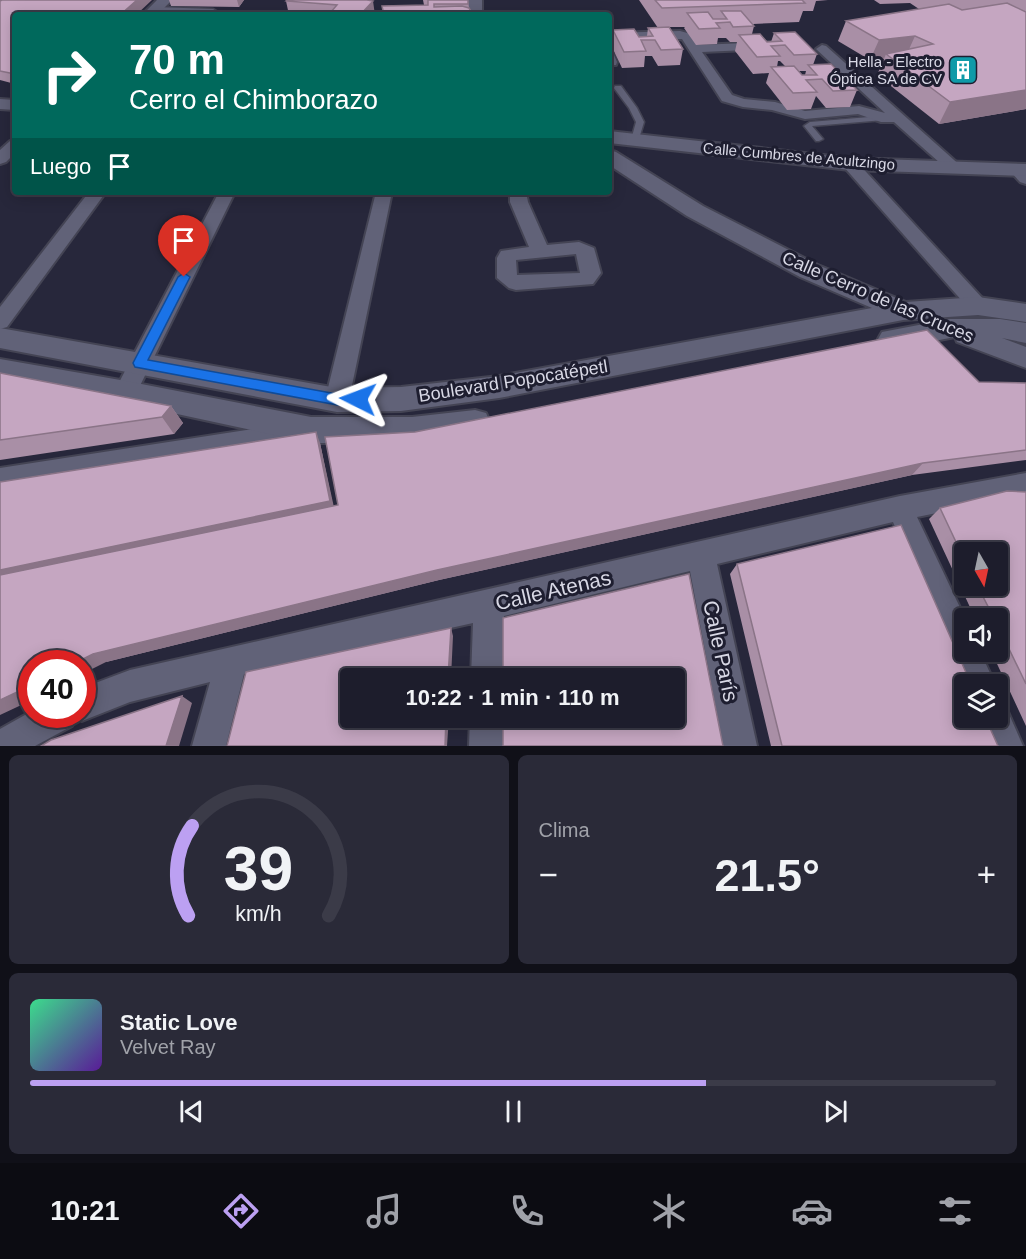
<!DOCTYPE html>
<html lang="es">
<head>
<meta charset="utf-8">
<style>
	body { margin:0; font-family:Arial,sans-serif; background:#2a2a38; color:#f1f3f6; height:100vh; display:flex; flex-direction:column; font-size:22px; white-space:nowrap }
	* { box-sizing:border-box; margin:0 }
	p { font-size:20px; color:#a0a2a9 }
	.icon { flex:none; width:33px; height:33px; fill:none; stroke:currentColor; stroke-width:2; stroke-linecap:round; stroke-linejoin:round }
	.map { position:relative; height:746px; overflow:hidden }
	.sheet { display:flex; flex-direction:column; gap:9px; padding:9px; background:#101018; flex:1 }
	.sheet>* { flex:none }
	.banner { position:absolute; left:12px; top:12px; width:600px; height:183px; border-radius:6px; box-shadow:0 3px 15px #0003,0 0 0 2px #3b3b48; background:#00695c; color:#fff; overflow:hidden }
	.needle { width:39px; rotate:171deg }
	.fabs { position:absolute; left:954px; top:542px; display:grid; gap:12px }
	.fabs a { display:grid; place-items:center; width:54px; height:54px; border-radius:6px; background:#1d1d2c; box-shadow:0 3px 15px #0003,0 0 0 2px #3b3b48; font-size:30px }
	.speed { position:absolute; left:18px; top:650px; display:flex; gap:12px; font-size:30px; font-weight:700; text-align:center }
	.speed>* { display:grid; place-content:center; width:78px; height:78px; border-radius:50%; background:#1d1d2c; box-shadow:0 3px 15px #0003,0 0 0 2px #3b3b48; line-height:1 }
	.speed .limit { border:9px solid #d22; background:#fff; color:#111 }
	.pin { position:absolute; display:grid; place-items:center; width:51px; height:51px; color:#fff; margin:-62px -26px; border-radius:50% 50% 50% 0; rotate:-45deg; box-shadow:0 0 6px #0007 }
	.pin .icon { rotate:45deg }
	.me { position:absolute; width:66px; margin:-33px; rotate:273deg; stroke-linejoin:round; filter:drop-shadow(0 0 4px #0008) }
	.turn { display:flex; align-items:center; gap:21px; height:126px; padding:0 18px; font-size:27px }
	.turn .icon { width:78px; height:78px; stroke-width:2.5 }
	.turn b { display:block; font-size:42px; line-height:51px }
	.then { display:flex; align-items:center; height:57px; padding:0 18px; background:#0003; gap:12px; font-size:22px }
	.big { font-size:45px; font-weight:600; line-height:1.1 }
	.sheet .tile { flex:1; display:flex; flex-direction:column; justify-content:center; gap:9px; min-width:0; padding:0 21px; border-radius:9px; background:#2a2a38 }
	.sheet .dial { align-items:center; gap:0 }
	.dial svg { height:156px; overflow:visible; fill:none; stroke:#3b3b48; stroke-width:7; stroke-linecap:round; text-anchor:middle }
	.dial text { fill:#f1f3f6; stroke:none }
	.song { display:flex; align-items:center; gap:18px }
	.cover { width:72px; height:72px; border-radius:9px; background:linear-gradient(135deg,hsl(150 70% 55%),hsl(270 70% 35%)) }
	.played { height:6px; border-radius:3px; background:linear-gradient(90deg,#bca0f2 70%,#3b3b48 70%) }
	.keys { display:flex; justify-content:space-around; direction:ltr }
	.heat { display:flex; justify-content:space-between; align-items:center; font-size:33px; direction:ltr }
	.sheet .tiles { flex:1; display:grid; gap:9px; grid-template-columns:1fr 1fr }
	.tile:last-child { grid-column:span 2 }
	.trip { position:absolute; left:340px; top:668px; width:345px; height:60px; border-radius:6px; background:#1d1d2c; box-shadow:0 3px 15px #0003,0 0 0 2px #3b3b48; font-weight:600; line-height:60px; text-align:center }
	.menu { display:flex; height:96px; justify-content:space-around; align-items:center; background:#0c0c12; color:#a0a2a9 }
	.menu .icon { width:42px; height:42px }
	.menu .current { color:#bca0f2 }
	.menu b { font-size:27px; color:#f1f3f6 }
	.map>svg:first-child { display:block }
	.lines { fill:none; stroke-linecap:round; stroke-linejoin:round }
	.service-casing { stroke:#444454; stroke-width:3 }
	.minor-casing { stroke:#444454; stroke-width:4 }
	.tertiary-casing { stroke:#444454; stroke-width:4 }
	.service { fill:#616278; fill-rule:evenodd }
	.minor { fill:#616278; fill-rule:evenodd }
	.tertiary { fill:#616278; fill-rule:evenodd }
	.wall { fill:#a98fa6; fill-rule:evenodd }
	.shaded-wall { fill:#8a7487 }
	.building { fill:#c5a6c1; stroke:#8a7487; stroke-width:1.5 }
	.route { fill:#1a73e8; stroke:#114b97; stroke-width:1.5 }
	.labels { text-anchor:middle; dominant-baseline:central; stroke-width:6; stroke-linejoin:round; paint-order:stroke }
	.far-poi-label { font-size:15px; fill:#d8d8e5; stroke:#1e1e30; text-anchor:end }
	.far-street-label { font-size:15px; fill:#d8d8e5; stroke:#1e1e30 }
	.street-label { font-size:18px; fill:#d8d8e5; stroke:#1e1e30 }
	.near-street-label { font-size:21px; fill:#d8d8e5; stroke:#1e1e30 }
</style>
</head>
<body>
<div class="map">
<svg width="1026" height="746" viewBox="0 0 1026 746">
	<rect width="100%" height="100%" fill="#27273b"/>
	<g class="lines">
		<g class="service-casing">
			<path id="service" d="M155 7 213 9 218 12 217 15H211L212 13 153 10Z
				M615 86H621L637 108 644 122 638 142 631 140 636 122 629 108 614 88Z
				M881 116H884V120L812 126 823 139 819 141H816L804 126 810 122Z"/>
		</g>
		<g class="minor-casing">
			<path id="minor" d="M680 31 691 34 698 45 771 42 773 45 771 48 767 49 702 52 732 95 744 99 775 102 805 111 859 106 885 113 816 49 822 45 826 46 963 168 961 171H949L894 122H881L858 114 805 119 772 110 743 107 722 101 682 39 609 41V33Z
				M609 54 614 55 617 62 616 65H609Z
				M15 139V153L6 162 0 164V150L10 141Z
				M850 159 856 161 985 301 988 306 985 311 978 313 971 311 844 167 842 164 844 161Z
				M1017 165 1026 170V184L1020 182 1009 170Z
				M89 192H106L7 327 0 329V307Z
				M219 192H235L134 398 126 401 118 398 114 392Z
				M376 192H392L349 400 345 406 337 409 329 406 325 400Z
				M510 192H526L528 202 547 245 579 242 594 248 601 273 593 284 516 290 509 288 497 278V258L501 251 529 247 510 202ZM576 254 580 273 517 275 516 260Z
				M304 421 313 424 316 431 313 438 304 441 0 490V468Z
				M1026 473V495L917 517 965 618 964 651H980L995 684H964V688L893 522 717 564 757 746H723L690 571 504 616 503 678H471L473 623 244 674 226 746H192L210 682 130 702 82 721 75 718 72 726 35 746H0V729L32 711V714H82V688L130 670 900 496Z
				M998 702 1005 705 1023 746H989L976 717H998Z
				M470 717H504L503 746H469Z"/>
		</g>
		<g class="tertiary-casing">
			<path id="tertiary" d="M157 0H172L157 15H142Z
				M468 0H482V15H468Z
				M0 99 15 100V110L0 109Z
				M609 131 850 158 1026 164V176L850 170 609 143Z
				M609 150 616 152 703 206 818 265 906 302 978 297 1026 304V322L978 315 903 320 499 398 401 411 337 412 0 348V328L337 388 401 387 499 376 872 308 800 277 687 216 609 165Z
				M950 319H1000L1026 323V343L1002 338 1026 347V368L957 342 955 337 892 349 882 346 878 339 882 332Z
				M0 359 126 381 311 417H412L475 410 486 413 490 422 486 431 475 434 412 443H311L126 403 0 381Z"/>
		</g>
		<use href="#service" class="service"/>
		<use href="#minor" class="minor"/>
		<use href="#tertiary" class="tertiary"/>
	</g>
	<path class="wall" d="M169 0H244L239 7 171 6Z
		M367 0 375 15H289L286 1Z
		M423 0H468L469 8 472 13V15H474H383L382 6 424 5Z
		M639 0H828L816 1 813 11H803L799 22 753 24 754 26 752 34 767 42H771L774 33 817 54 813 65 857 90 850 107 826 108 816 96 811 109 787 110 766 83 769 73 753 74 735 51 737 42H730L726 38H718L717 44 696 45 684 28 685 27H669L683 49 680 65 658 66 652 56H645L644 67 622 68 611 45 613 30 639 37 647 36 648 28H658ZM778 61H780L785 66 777 67ZM798 71H806L805 75H802Z
		M874 0H1026V109L939 124 877 75 884 59 870 60 838 41 846 21 919 9 910 3 880 4Z
		M0 1 15 15V84L0 80Z
		M0 373 171 406 183 423 174 434 0 460Z
		M979 382 1026 383V460L912 475 439 580 106 662 320 443 333 506 338 505 415 432Z
		M1026 492V726L991 651H998V618H975L929 519 940 508ZM964 552 998 585H964Z
		M737 564 998 746H771L730 574Z"/>
	<path class="shaded-wall" d="M137 0H152L136 15H120Z
		M237 0H244L239 7Z
		M373 1 375 15H360Z
		M447 11 448 15H435V12Z
		M472 13V15H452Z
		M915 36 906 56 886 54 884 59 870 60 879 40Z
		M1026 90V109L939 124 950 102Z
		M171 406 183 423 174 434 162 417Z
		M316 432 320 443 335 512 0 583V570Z
		M923 463 912 475 439 580 106 662 82 674V663H75L93 654 437 570Z
		M451 628 453 636 451 678H448Z
		M32 685V700L0 715V700Z
		M182 696 192 703 179 746H166Z
		M446 717H449L447 746H445Z"/>
	<path class="building" d="M2 0H137L120 15H15V74L0 71V1Z
		M287 0H367L373 1 360 15H359L330 13 337 5 286 1Z
		M428 0H468V4H434V7L462 6 469 8 472 13 450 15 447 11 435 12 436 15H384L382 6 428 5Z
		M655 0H802L805 3 662 8Z
		M1007 3 1026 12V90L950 102 886 54 933 44 915 36 879 40 846 21 949 4 962 10Z
		M721 11H741L754 26 733 27 730 22 716 23 720 28 699 29 687 13 708 12 713 19H727Z
		M669 27 683 49 661 50 655 40H641L646 51 624 52 613 30 634 29 639 37 653 36 648 28Z
		M795 32 817 54 794 55 785 45 771 46 780 56 757 57 739 35 760 34 767 42 782 41 774 33Z
		M831 64 857 90 833 91 822 79 806 80 817 92 793 93 771 67 794 66 802 75H817L808 65Z
		M927 330 979 382 1026 383V450L923 463 437 570 93 654 75 663H32V685L0 700V575L338 505 325 437 415 432Z
		M0 373 171 406 162 417 0 440Z
		M316 432 330 501 0 570V482Z
		M1007 491 1026 492V684L998 626V618H994L977 585H998V552H964V559L940 508Z
		M901 525 971 684H964V717H985L998 746H782L737 564Z
		M689 574 723 746H503V717H675V678H503V618Z
		M451 628 448 678H351V717H446L445 746H227L246 672Z
		M182 696 166 746H41L51 740Z"/>
	<path class="route" d="M184 273 190 277 148 360 337 394 363 396 365 399 363 403 337 405 135 367 133 363 178 277Z"/>
	<defs>
		<g id="building-square" transform="scale(1.5)"><rect x="-9" y="-9" width="18" height="18" rx="4" fill="#0f9aa8" stroke="#1e1e30"/><path d="M-4-6H4V6H1V3H-1V6H-4ZM-2.5-4.3h1.7v1.8h-1.7ZM.8-4.3h1.7v1.8H.8ZM-2.5-1h1.7V.8h-1.7ZM.8-1h1.7V.8H.8Z" fill="#fff"/></g>
	</defs>
	<g fill-rule="evenodd">
		<use href="#building-square" x="963" y="70"/>
	</g>
	<g class="labels">
		<g class="far-poi-label">
			<text x="942" y="61">Hella - Electro<tspan x="942" dy="17">Óptica SA de CV</tspan></text>
		</g>
		<g class="far-street-label">
			<text transform="translate(799 156) rotate(5)">Calle Cumbres de Acultzingo</text>
		</g>
		<g class="street-label">
			<text transform="translate(878 297) rotate(23)">Calle Cerro de las Cruces</text>
			<text transform="translate(513 381) rotate(-9)">Boulevard Popocatépetl</text>
		</g>
		<g class="near-street-label">
			<text transform="translate(553 590) rotate(-13)">Calle Atenas</text>
			<text transform="translate(721 651) rotate(78)">Calle París</text>
		</g>
	</g>
</svg>
<div class="fabs">
<a><svg class="needle" viewBox="-14 -14 28 28"><path d="M0-13l5 13h-10z" fill="#e53935"/><path d="M0 13l5-13h-10z" fill="#a0a2a9"/></svg></a>
<a><svg class="icon" aria-label="sound" viewBox="0 0 24 24"><path d="M4 9h4l5-4v14l-5-4H4zM17 9q2 3 0 6"/></svg></a>
<a><svg class="icon" aria-label="layers" viewBox="0 0 24 24"><path d="M12 4l9 5-9 5-9-5zM3 14l9 5 9-5"/></svg></a>
</div>
<div class="speed"><div class="limit">40</div></div>
<div class="pin" style="left:184px;top:277px;background:#d93025"><svg class="icon" aria-label="arrive" viewBox="0 0 24 24"><path d="M6 21V4h12l-3 4 3 4H6"/></svg></div>
<svg class="me" style="left:358px;top:399px" viewBox="-20 -20 40 40"><path d="M0-17L14 15 0 8-14 15z" fill="#1a73e8" stroke="#fff" stroke-width="4"/></svg>
<div class="trip">10:22 · 1 min · 110 m</div>
<div class="banner">
<div class="turn"><svg class="icon" aria-label="right" viewBox="0 0 24 24"><path d="M7 20v-9h11M14 6l5 5-5 5"/></svg><div><b>70 m</b>Cerro el Chimborazo</div></div>
<div class="then">Luego<svg class="icon" aria-label="arrive" viewBox="0 0 24 24"><path d="M6 21V4h12l-3 4 3 4H6"/></svg></div>
</div>
</div>
<section class="sheet">
<div class="tiles">
<div class="tile dial"><svg viewBox="0 0 100 80">
<path d="M14 69A42 42 0 1 1 86 69"/>
<path d="M14 69A42 42 0 0 1 16 23" stroke="#bca0f2"/>
<text x="50" y="56" font-size="32" font-weight="700">39</text>
<text x="50" y="72" font-size="11">km/h</text>
</svg></div>
<div class="tile"><p>Clima</p>
<div class="heat"><a>−</a><b class="big">21.5°</b><a>+</a></div>
</div>
<div class="tile">
<div class="song"><i class="cover"></i><div><b>Static Love</b><p>Velvet Ray</p></div></div>
<div class="played"></div>
<div class="keys"><svg class="icon" aria-label="previous" viewBox="0 0 24 24"><path d="M18 5L8 12l10 7zM5 5v14"/></svg><svg class="icon" aria-label="pause" viewBox="0 0 24 24"><path d="M8 5v14M16 5v14"/></svg><svg class="icon" aria-label="next" viewBox="0 0 24 24"><path d="M6 5l10 7-10 7zM19 5v14"/></svg></div>
</div>
</div>
</section>
<nav class="menu">
<b>10:21</b>
<svg class="icon current" aria-label="directions" viewBox="0 0 24 24"><path d="M12 3l9 9-9 9-9-9zM9 14v-3h6M13 9l2 2-2 2"/></svg>
<svg class="icon" aria-label="music" viewBox="0 0 24 24"><path d="M9 18V5l10-2v13"/><circle cx="6" cy="18" r="3"/><circle cx="16" cy="16" r="3"/></svg>
<svg class="icon" aria-label="phone" viewBox="0 0 24 24"><path d="M5 4h4l2 5-3 2q2 4 5 5l2-3 5 2v4C11 20 4 13 5 4z"/></svg>
<svg class="icon" aria-label="climate" viewBox="0 0 24 24"><path d="M12 3v18M4 7l16 10M4 17L20 7"/></svg>
<svg class="icon" aria-label="car" viewBox="0 0 24 24"><path d="M5 17H2v-5l4-1 3-4h7l3 4 3 1v5h-3M9 17h6M6 11h13"/><circle cx="7" cy="17" r="2"/><circle cx="17" cy="17" r="2"/></svg>
<svg class="icon" aria-label="filters" viewBox="0 0 24 24"><path d="M4 7h16M4 17h16"/><circle cx="9" cy="7" r="2"/><circle cx="15" cy="17" r="2"/></svg>
</nav>
</body>
</html>
